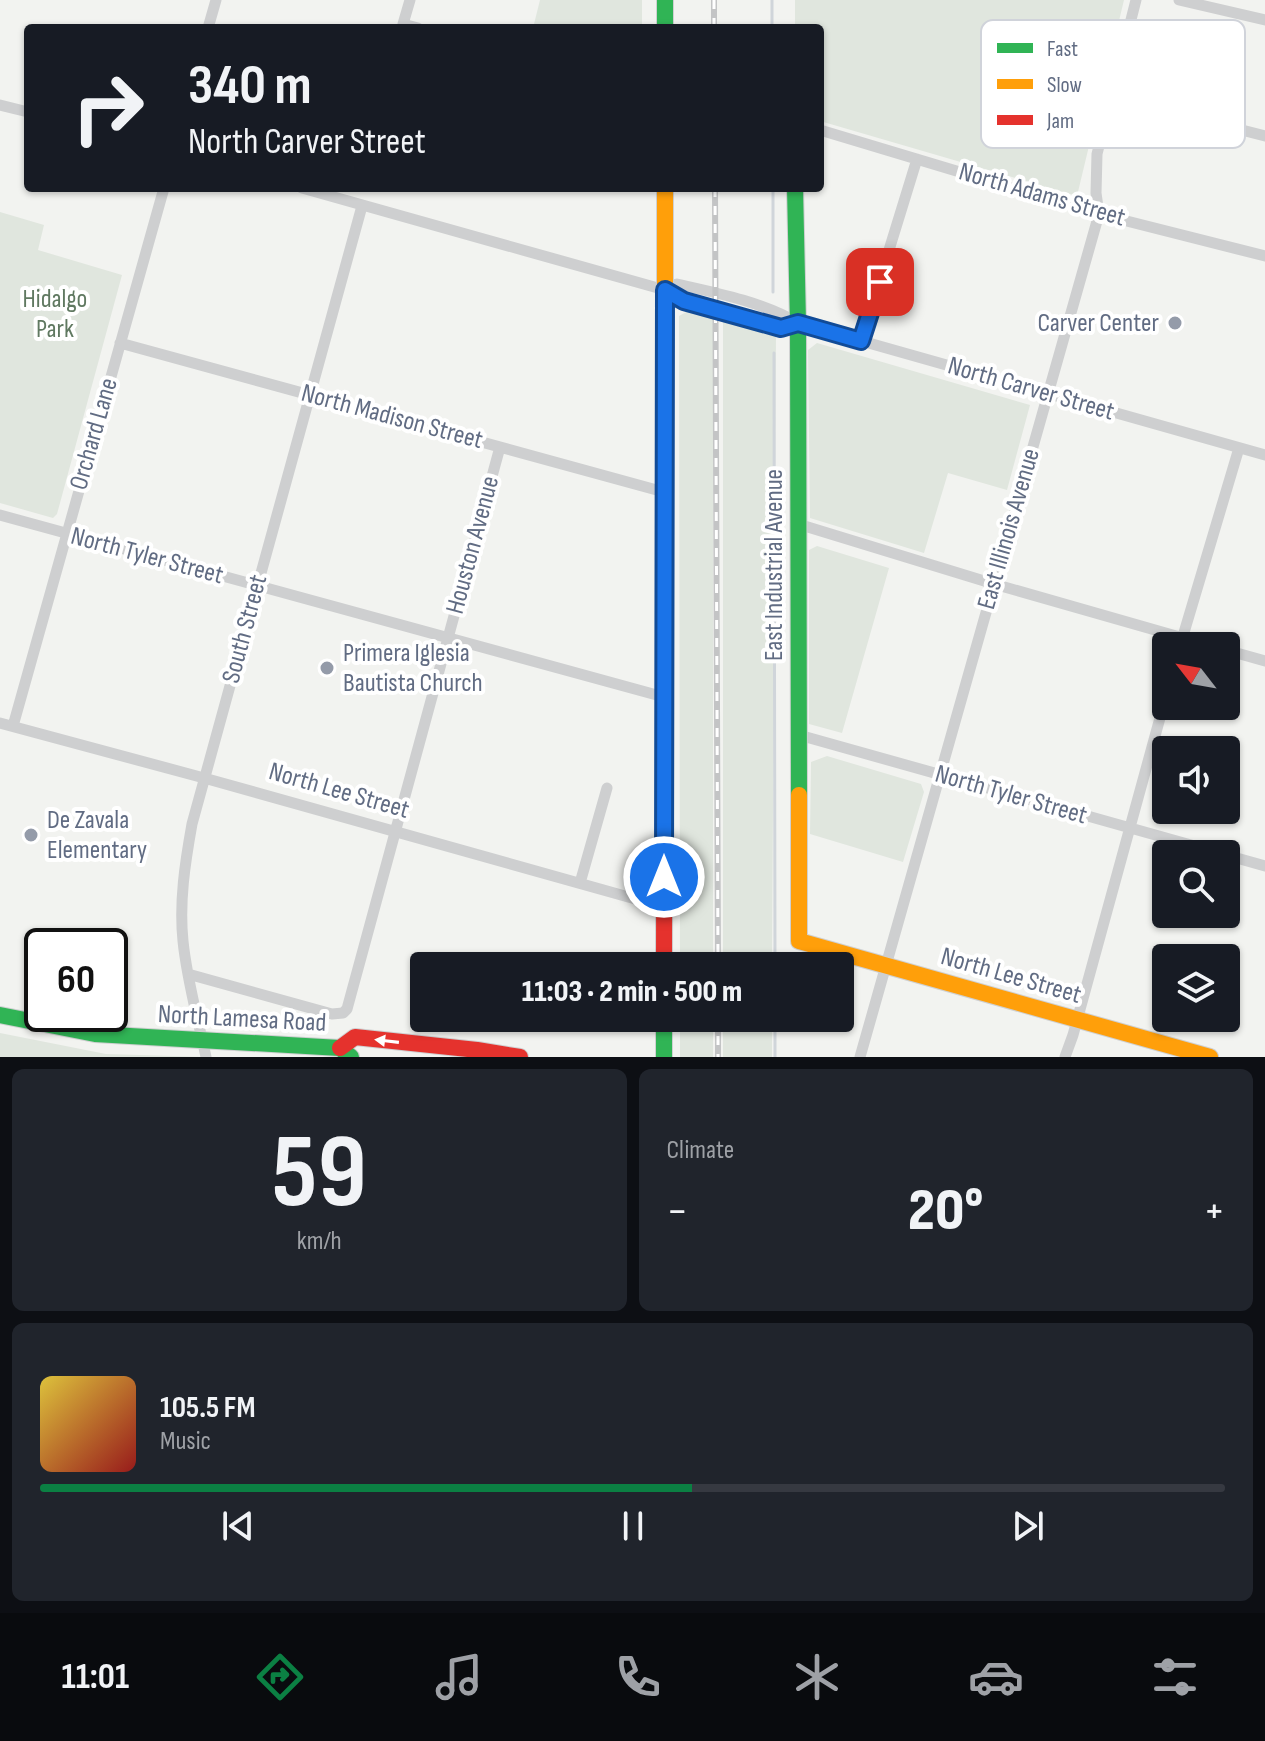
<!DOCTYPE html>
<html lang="en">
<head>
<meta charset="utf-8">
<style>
	body { margin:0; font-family:"Sofia Sans Condensed",sans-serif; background:#20242c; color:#f1f3f6; height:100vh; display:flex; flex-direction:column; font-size:30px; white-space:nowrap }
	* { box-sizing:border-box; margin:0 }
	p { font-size:26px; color:#9ea1a6 }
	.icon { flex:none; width:44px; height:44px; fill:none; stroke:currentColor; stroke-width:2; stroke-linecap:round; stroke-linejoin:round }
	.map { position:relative; height:1057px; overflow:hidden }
	.drawer { display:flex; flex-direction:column; gap:12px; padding:12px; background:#0d0f14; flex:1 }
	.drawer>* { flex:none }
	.hud { position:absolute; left:24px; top:24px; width:800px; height:168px; border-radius:8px; box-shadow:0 2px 6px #0004; background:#171b24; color:#f1f3f6; overflow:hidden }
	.needle { width:52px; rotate:301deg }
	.controls { position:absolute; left:1152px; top:632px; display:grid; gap:16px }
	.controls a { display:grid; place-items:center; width:88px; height:88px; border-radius:8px; background:#171b24; box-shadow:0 2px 6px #0004; font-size:40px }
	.speed { position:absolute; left:24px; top:928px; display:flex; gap:16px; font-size:40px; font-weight:700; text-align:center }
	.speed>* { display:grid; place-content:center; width:104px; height:104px; border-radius:50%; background:#171b24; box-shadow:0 2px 6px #0004; line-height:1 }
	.speed .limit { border:4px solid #111; border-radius:12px; background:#fff; color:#111 }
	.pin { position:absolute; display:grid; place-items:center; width:68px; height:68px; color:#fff; margin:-34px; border-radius:16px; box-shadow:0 4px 12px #0006 }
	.me { position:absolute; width:88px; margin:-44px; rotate:0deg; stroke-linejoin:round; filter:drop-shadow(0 0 6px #0008) }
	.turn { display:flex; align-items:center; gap:28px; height:168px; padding:0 32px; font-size:36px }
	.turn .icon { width:104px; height:104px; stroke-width:2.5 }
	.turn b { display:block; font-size:56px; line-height:68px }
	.big { font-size:60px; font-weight:800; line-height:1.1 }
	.drawer .tile { flex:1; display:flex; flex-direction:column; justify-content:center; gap:12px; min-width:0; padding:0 28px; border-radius:12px; background:#20242c }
	.drawer .dial { align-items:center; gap:0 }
	.dial b { font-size:104px; line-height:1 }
	.song { display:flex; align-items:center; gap:24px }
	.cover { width:96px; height:96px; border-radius:12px; background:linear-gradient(135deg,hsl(50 70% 55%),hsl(0 70% 35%)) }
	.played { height:8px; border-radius:4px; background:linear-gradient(90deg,#0b8043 55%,#363941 55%) }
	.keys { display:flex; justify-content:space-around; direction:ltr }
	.heat { display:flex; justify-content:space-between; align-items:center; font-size:44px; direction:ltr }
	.drawer .tiles { flex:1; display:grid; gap:12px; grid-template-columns:1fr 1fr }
	.tile:last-child { grid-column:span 2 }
	.trip { position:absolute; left:410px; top:952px; width:444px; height:80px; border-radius:8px; background:#171b24; box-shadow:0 2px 6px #0004; font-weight:800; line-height:80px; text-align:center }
	.tab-bar { display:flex; height:128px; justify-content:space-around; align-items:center; background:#090b0e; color:#9ea1a6 }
	.tab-bar .icon { width:56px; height:56px }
	.tab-bar .on { color:#0b8043 }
	.tab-bar b { font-size:36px; color:#f1f3f6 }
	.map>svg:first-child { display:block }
	.green { fill:#e0e6de }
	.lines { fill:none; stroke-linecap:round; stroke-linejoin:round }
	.stream { stroke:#d0d5da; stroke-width:3 }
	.fast-casing { stroke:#cfd0d1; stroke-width:18 }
	.slow-casing { stroke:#cfd0d1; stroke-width:18 }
	.jam-casing { stroke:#cfd0d1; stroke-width:18 }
	.street { stroke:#cecfd0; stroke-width:11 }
	.fast { stroke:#30b455; stroke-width:16 }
	.slow { stroke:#ff9f0a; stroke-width:16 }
	.jam { stroke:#e5322d; stroke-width:16 }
	.rail-casing { stroke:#c3c4c5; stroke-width:6 }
	.rail { stroke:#fff; stroke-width:3; stroke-dasharray:9; stroke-linecap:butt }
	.oneway { fill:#fff }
	.route-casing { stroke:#114b97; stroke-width:20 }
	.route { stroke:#1a73e8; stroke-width:14 }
	.poi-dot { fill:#949ba9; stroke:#fff; stroke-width:3 }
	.labels { text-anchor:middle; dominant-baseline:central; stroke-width:8; stroke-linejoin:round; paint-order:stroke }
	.street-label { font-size:26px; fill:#616c83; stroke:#fff }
	.park-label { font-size:26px; fill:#607961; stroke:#fff }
	.poi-label { font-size:26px; fill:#616c83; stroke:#fff; text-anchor:start }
	.key { fill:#fff; stroke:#d0d3da; stroke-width:2 }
	.key-label { font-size:22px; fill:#616c83 }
</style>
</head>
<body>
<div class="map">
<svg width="1265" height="1057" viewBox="0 0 1265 1057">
	<rect width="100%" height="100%" fill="#f2f3f0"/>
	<path class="green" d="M540 0H642V28H533Z
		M795 0H1124L1077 196 820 121V28H795Z
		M0 212 44 225 38 250 122 275 57 514 53 518 0 503Z
		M688 311 713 317V966H680L679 316Z
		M723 320 776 335 772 966H723Z
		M817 343 1030 405 1007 490 948 473 924 553 810 518 808 350Z
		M817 546 889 568 842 733 809 724V550Z
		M827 756 921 784 924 792 903 862 810 834 811 762Z
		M680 1018H713V1057H680Z
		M723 1018H772V1057H723Z
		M0 1033 106 1054 207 1057H0Z"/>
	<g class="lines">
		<path class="stream" d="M772 0V28
			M773 188V292
			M774 353 775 966
			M775 1018V1057"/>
		<g class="fast-casing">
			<path id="fast" d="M665 0V28
				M795 188 798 323 799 795
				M0 1015 95 1034 340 1048 351 1057
				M664 1018V1057"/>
		</g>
		<g class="slow-casing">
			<path id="slow" d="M665 455V188
				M799 795V941L1210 1057"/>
		</g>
		<g class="jam-casing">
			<path id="jam" d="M664 966 665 455
				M340 1048 355 1037 477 1050 520 1057"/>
		</g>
		<path class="street" d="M410 0 403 24 418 28
			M1179 0 1265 20
			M208 28 216 0
			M1112 97 1265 136
			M0 105 28 112
			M820 130 1099 214 1265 256
			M302 188 665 290 684 301 781 328 798 323
			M665 290 677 284C717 293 762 302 798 323L1265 455
			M861 341 917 159
			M120 343 664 492
			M0 515 664 697
			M798 524 994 584 1211 646
			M1180 646 1239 448
			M1226 650 1265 661
			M0 723 204 778 664 907
			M13 726 164 188
			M799 735 1223 854
			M1226 855 1265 866
			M580 883 607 788
			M188 974 332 1014 343 1013 347 1009 500 447
			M206 1057C198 1019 187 981 183 941 179 902 185 863 192 824L362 206
			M860 1057 1099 214 1096 193 1097 154 1136 0
			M1065 1057 1073 1035 1166 696"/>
		<use href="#fast" class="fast"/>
		<use href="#slow" class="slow"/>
		<use href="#jam" class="jam"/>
		<g class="rail-casing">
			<path id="rail" d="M714 0V28
				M715 188 718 966
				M718 1018V1057"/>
		</g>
		<use href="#rail" class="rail"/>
	</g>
	<defs><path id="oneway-solid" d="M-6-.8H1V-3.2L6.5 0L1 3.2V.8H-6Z" transform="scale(2)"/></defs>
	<use class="oneway" href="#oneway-solid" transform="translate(387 1041) rotate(-173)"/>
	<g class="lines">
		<g class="route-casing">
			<path id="route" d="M664 877 665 290 684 301 781 328 798 323 861 341 880 282"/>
		</g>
		<use href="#route" class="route"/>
	</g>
	<g class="poi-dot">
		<circle cx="1175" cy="323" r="8"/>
		<circle cx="327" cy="668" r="8"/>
		<circle cx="31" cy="835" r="8"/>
	</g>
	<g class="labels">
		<g class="street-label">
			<text transform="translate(1042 195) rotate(16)">North Adams Street</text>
			<text transform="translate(1031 389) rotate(16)">North Carver Street</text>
			<text transform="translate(392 417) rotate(15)">North Madison Street</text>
			<text transform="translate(94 434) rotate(-74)">Orchard Lane</text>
			<text transform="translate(1009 529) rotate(-74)">East Illinois Avenue</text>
			<text transform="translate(473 545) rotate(-75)">Houston Avenue</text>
			<text transform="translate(147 556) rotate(15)">North Tyler Street</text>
			<text transform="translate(774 565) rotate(-90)">East Industrial Avenue</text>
			<text transform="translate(245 629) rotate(-75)">South Street</text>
			<text transform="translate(339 791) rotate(16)">North Lee Street</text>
			<text transform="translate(1011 795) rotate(16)">North Tyler Street</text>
			<text transform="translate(1011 976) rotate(16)">North Lee Street</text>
			<text transform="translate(242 1019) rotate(3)">North Lamesa Road</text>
		</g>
		<g class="park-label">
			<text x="55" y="299">Hidalgo<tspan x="55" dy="30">Park</tspan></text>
		</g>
		<g class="poi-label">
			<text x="1159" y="323" text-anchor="end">Carver Center</text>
			<text x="343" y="653">Primera Iglesia<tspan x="343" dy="30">Bautista Church</tspan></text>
			<text x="47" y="820">De Zavala<tspan x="47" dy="30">Elementary</tspan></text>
		</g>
	</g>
	<rect x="981" y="20" width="264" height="128" rx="12" class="key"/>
	<rect x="997" y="43" width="36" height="10" fill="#30b455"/>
	<rect x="997" y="79" width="36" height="10" fill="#ff9f0a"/>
	<rect x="997" y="115" width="36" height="10" fill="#e5322d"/>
	<g class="key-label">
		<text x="1047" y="56">Fast</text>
		<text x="1047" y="92">Slow</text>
		<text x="1047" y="128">Jam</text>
	</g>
</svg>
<div class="controls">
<a><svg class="needle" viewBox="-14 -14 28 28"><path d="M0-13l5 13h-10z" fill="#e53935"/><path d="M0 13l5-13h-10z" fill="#9ea1a6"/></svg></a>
<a><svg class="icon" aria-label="sound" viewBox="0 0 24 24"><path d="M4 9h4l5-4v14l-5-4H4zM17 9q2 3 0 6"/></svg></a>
<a><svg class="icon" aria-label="search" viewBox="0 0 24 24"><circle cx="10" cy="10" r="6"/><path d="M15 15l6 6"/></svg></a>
<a><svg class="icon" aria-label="layers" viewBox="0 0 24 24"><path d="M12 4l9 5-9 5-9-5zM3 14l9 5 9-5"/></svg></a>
</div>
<div class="speed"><div class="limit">60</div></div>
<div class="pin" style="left:880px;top:282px;background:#d93025"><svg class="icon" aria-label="arrive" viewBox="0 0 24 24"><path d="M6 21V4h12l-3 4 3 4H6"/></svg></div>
<svg class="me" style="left:664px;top:877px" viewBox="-20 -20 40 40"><circle r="17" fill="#1a73e8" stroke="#fff" stroke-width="3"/><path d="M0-11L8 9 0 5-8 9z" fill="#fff"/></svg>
<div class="trip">11:03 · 2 min · 500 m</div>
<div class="hud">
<div class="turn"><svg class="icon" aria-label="right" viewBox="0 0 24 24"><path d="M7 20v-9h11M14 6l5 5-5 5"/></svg><div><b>340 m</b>North Carver Street</div></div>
</div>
</div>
<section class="drawer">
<div class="tiles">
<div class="tile dial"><b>59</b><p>km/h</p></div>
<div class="tile"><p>Climate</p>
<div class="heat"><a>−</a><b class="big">20°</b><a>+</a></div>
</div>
<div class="tile">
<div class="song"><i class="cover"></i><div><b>105.5 FM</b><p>Music</p></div></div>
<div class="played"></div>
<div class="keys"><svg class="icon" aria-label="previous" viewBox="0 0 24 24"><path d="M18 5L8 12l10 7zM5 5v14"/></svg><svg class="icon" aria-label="pause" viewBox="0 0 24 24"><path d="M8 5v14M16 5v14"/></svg><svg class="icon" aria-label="next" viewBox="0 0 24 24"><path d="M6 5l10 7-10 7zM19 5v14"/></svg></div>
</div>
</div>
</section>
<nav class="tab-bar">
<b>11:01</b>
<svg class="icon on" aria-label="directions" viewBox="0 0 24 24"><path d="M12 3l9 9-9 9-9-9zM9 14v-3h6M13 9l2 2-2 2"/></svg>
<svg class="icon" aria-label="music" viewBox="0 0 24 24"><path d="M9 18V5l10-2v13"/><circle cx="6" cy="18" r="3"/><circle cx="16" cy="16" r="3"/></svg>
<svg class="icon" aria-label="phone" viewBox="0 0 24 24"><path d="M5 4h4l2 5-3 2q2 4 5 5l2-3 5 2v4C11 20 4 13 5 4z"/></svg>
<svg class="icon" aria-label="climate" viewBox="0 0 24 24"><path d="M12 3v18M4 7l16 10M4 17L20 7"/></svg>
<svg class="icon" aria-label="car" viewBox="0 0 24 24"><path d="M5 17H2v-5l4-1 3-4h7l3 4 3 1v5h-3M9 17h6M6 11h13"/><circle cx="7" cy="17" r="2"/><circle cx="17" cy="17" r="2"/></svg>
<svg class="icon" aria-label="filters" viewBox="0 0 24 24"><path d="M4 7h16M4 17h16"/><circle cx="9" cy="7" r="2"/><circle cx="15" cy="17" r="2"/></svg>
</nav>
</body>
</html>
